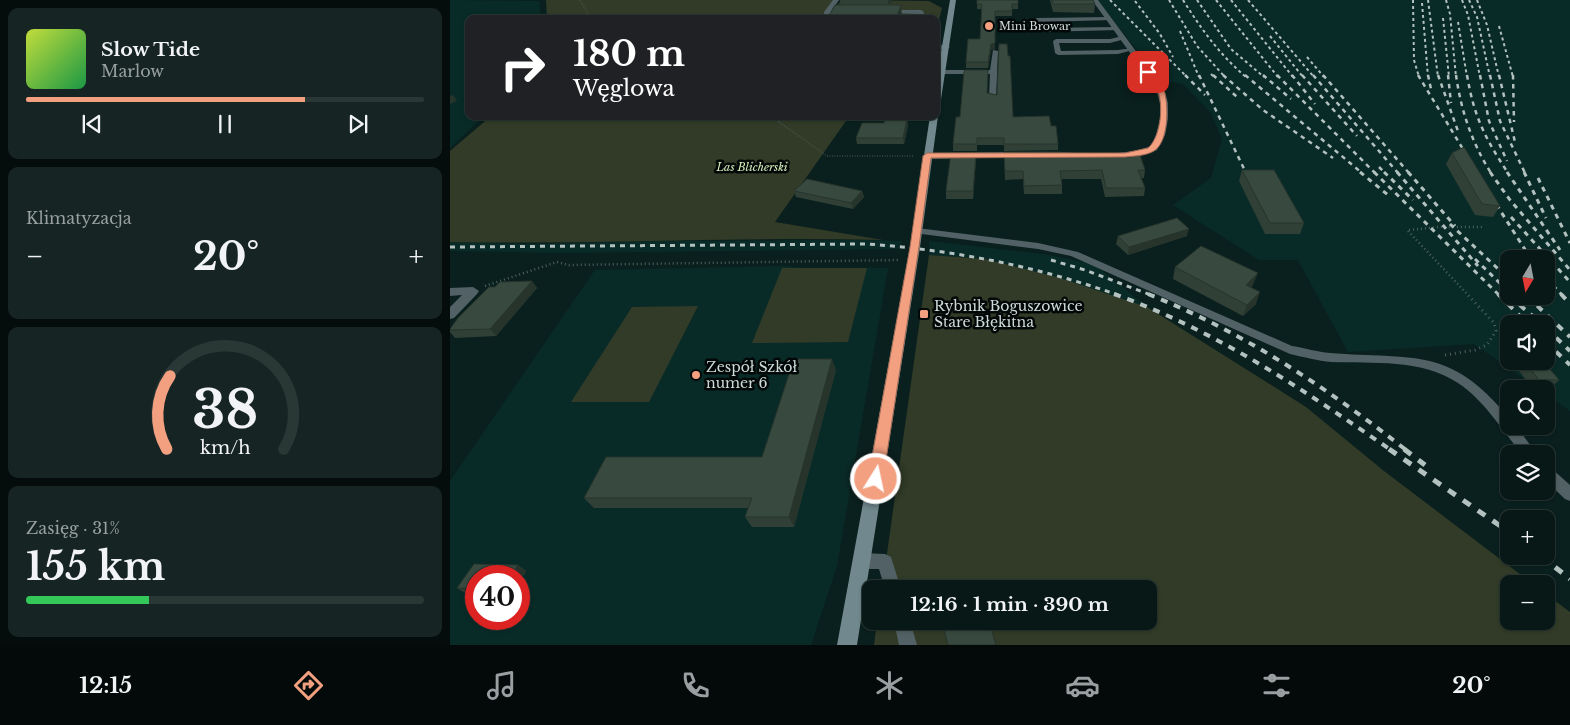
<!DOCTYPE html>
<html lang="pl">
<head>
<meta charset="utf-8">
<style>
	body { margin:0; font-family:"Libre Baskerville",serif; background:#162523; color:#f1f3f6; height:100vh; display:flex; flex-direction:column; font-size:19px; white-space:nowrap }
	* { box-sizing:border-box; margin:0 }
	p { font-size:16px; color:#98a0a1 }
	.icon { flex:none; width:28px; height:28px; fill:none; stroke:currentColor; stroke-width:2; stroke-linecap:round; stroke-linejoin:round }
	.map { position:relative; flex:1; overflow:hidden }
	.panel { display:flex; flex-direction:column; gap:8px; padding:8px; background:#040d0c; width:450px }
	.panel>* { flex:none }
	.hud { position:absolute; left:15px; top:15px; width:475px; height:105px; border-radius:10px; box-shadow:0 1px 4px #0004,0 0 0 1px #293735; background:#202124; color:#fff; overflow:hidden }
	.needle { width:32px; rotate:190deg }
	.controls { position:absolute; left:1050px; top:250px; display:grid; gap:10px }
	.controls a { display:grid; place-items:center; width:55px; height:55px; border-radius:10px; background:#081816; box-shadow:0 1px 4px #0004,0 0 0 1px #293735; font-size:25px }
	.speed { position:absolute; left:15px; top:565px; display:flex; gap:10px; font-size:25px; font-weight:700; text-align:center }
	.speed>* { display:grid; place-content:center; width:65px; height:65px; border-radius:50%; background:#081816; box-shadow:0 1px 4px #0004,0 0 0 1px #293735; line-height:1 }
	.speed .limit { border:8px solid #d22; background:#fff; color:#111 }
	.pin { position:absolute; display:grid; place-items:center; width:42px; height:42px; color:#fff; margin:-21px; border-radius:10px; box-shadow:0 2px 8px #0006 }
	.me { position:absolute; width:55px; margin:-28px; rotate:10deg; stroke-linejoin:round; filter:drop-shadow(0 0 4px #0008) }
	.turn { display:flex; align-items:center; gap:18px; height:105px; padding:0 25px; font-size:22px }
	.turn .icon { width:65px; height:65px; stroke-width:2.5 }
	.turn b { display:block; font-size:35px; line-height:42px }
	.big { font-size:38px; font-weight:700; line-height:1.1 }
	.panel .tile { flex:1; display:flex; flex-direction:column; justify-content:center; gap:8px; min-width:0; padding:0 18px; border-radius:10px; background:#162523 }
	.panel .dial { align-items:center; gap:0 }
	.dial svg { height:130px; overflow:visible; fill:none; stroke:#293735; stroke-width:7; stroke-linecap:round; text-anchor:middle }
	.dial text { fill:#f1f3f6; stroke:none }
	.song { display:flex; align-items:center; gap:15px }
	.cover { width:60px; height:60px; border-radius:8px; background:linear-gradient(135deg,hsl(70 70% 55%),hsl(140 70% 35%)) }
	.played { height:5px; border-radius:2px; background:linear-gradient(90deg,#f2a080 70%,#293735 70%) }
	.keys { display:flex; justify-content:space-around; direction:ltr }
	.heat { display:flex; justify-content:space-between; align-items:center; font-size:28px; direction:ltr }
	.charge { height:8px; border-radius:4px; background:linear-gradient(90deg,#34c759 31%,#293735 0) }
	.trip { position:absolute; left:412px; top:580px; width:295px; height:50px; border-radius:10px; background:#081816; box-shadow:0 1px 4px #0004,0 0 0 1px #293735; font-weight:700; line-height:50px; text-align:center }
	.tab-bar { display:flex; height:80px; justify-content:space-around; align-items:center; background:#030a09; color:#98a0a1 }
	.tab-bar .icon { width:35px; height:35px }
	.tab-bar .on { color:#f2a080 }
	.tab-bar b { font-size:22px; color:#f1f3f6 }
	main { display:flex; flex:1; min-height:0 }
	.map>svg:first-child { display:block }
	.built { fill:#092b28; fill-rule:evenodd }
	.green { fill:#323b27 }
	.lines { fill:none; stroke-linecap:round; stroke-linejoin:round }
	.path-far2 { stroke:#4e615f; stroke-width:2; stroke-dasharray:0.5 2; stroke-linecap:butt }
	.path-far1 { stroke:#4e615f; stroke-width:2.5; stroke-dasharray:1 3; stroke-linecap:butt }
	.path { stroke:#4e615f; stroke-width:3; stroke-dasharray:1 4; stroke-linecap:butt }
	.lane { fill:#526165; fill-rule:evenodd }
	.street { fill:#526165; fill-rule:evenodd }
	.secondary { fill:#71898e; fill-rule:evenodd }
	.rail-far4 { stroke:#b3c1bf; stroke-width:2; stroke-dasharray:3 3; stroke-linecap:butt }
	.rail-far3 { stroke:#b3c1bf; stroke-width:2.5; stroke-dasharray:4.5 4.5; stroke-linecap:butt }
	.rail-far2 { stroke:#b3c1bf; stroke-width:3; stroke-dasharray:5 5; stroke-linecap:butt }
	.rail-far1 { stroke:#b3c1bf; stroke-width:4; stroke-dasharray:7 7; stroke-linecap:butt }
	.rail { stroke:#b3c1bf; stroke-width:5; stroke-dasharray:9 9; stroke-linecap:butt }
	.wall { fill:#304036 }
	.shaded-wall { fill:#27342c }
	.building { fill:#384a3f; stroke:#27342c }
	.route { fill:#f2a080; stroke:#9d6853 }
	.poi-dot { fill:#f2a080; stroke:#020807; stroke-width:2 }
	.labels { text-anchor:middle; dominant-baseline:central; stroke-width:5; stroke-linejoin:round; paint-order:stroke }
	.far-poi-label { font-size:11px; fill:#cedbd9; stroke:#020807; text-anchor:start }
	.far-park-label { font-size:11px; font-style:italic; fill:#d7eebb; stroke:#020807 }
	.poi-label { font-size:14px; fill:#cedbd9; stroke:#020807; text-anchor:start }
</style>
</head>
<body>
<main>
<section class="panel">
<div class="tile">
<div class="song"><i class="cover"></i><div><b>Slow Tide</b><p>Marlow</p></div></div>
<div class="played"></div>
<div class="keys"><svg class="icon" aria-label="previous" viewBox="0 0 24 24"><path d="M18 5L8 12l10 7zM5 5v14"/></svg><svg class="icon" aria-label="pause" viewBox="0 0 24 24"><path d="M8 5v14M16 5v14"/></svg><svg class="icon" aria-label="next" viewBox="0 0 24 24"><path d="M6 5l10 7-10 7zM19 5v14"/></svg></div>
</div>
<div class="tile"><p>Klimatyzacja</p>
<div class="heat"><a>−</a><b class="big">20°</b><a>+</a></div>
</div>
<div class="tile dial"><svg viewBox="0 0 100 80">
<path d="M14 69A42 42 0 1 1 86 69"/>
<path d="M14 69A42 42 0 0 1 16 24" stroke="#f2a080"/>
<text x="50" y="56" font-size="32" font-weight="700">38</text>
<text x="50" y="72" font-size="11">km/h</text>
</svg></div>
<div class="tile"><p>Zasięg · 31%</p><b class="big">155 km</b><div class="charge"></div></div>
</section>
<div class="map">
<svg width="1120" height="645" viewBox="0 0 1120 645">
	<rect width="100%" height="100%" fill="#0a201e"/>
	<path class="built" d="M0 0 89 1 91 19H19V116H34L0 148Z
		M647 0H1120V411L1096 394V389H1089L1024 344 898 352 848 260H809L723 205 761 178 772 139 761 113 733 84 711 80ZM1059 259H1096V296H1059ZM1059 324H1096V361H1059Z
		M405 240 452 241 448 249 110 253 0 251V242L87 244 213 241Z
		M479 241 593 254 644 264 697 307 612 279 536 259 479 255Z
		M334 266 353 268H438L387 566 361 645H0V481L145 270ZM26 576H69V619H26Z"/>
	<path class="green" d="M96 0H384L370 19H97Z
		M391 0 479 1 492 8 486 32V19H378Z
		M41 116H467L466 119 398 118 325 222 433 240C288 236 144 245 0 242V151Z
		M479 255 535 259 610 278 697 307 856 407 934 471 1083 584H1059V621H1096V594L1120 612V645H424L427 621H699V589H432Z
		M332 268H417L398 342 302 343Z
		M248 306 199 402H121L182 307Z"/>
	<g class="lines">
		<path class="path-far2" d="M130 0 141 19
			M317 116 329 122 377 156H464
			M329 122 330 116"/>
		<path class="path-far1" d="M959 230 988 227H1032
			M958 231 1018 295
			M35 286 107 262 119 265 449 260"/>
		<path class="path" d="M995 355 1025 350 1037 345 1046 331 1044 323 1017 294"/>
		<path class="lane" d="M383 0H389L382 10 399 12 380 14 377 18H373L374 12Z
			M437 10H471L474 12 473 19H467L468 14 435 13Z
			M659 17 661 20 590 22 591 28 667 27 669 30 588 32 585 30 584 20 587 18Z
			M673 36 676 38 675 39 660 43H609L611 51 668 50 683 48V50L668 54 608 55 605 53 603 41 606 39H660Z
			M486 45H497L500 47 497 49H486Z
			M467 228 588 243 628 252 842 346C855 348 867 352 880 353 964 360 999 345 1059 418V426H1066L1087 454H1072C1052 430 1034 400 1008 383 970 358 924 364 881 362 868 361 854 357 840 354L621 256 588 249 464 233 462 231Z
			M1096 466 1101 468 1120 485V501L1115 499 1096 481Z
			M412 553 435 554 441 557 451 589H435L429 569H412L406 566 404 561 406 556Z
			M444 621H460L467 645H449Z"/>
		<path class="street" d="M642 0H648L714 89 718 103V119L715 135 707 150 694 155 675 158 591 157V153L594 152C626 152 671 158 701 146L706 135 710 119V103L706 89Z
			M543 50 548 51 546 100 539 98 540 74H492L488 72 492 70H540Z
			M572 152 575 153V157L477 159 472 156 477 153Z
			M23 287 29 291 27 294 4 318 0 319V307L12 295 0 296V288Z"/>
		<path class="secondary" d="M500 0H506L490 106 486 108V81Z
			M486 114 488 116 470 247 407 645H387L460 247 480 116H486Z"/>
		<path class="rail-far4" d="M660 0 737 77
			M719 0 747 46 775 77
			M733 0C752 30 769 54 796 77
			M747 0 781 49 814 77
			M766 0 828 77
			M781 0 843 77
			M798 0 864 77
			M963 0 964 60 969 77
			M978 0 988 77
			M996 0 1000 14 1006 77
			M1012 0 1018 15 1030 77
			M1019 0 1027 17 1040 77
			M1027 0 1037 25 1049 77
			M685 1 710 34 723 57
			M972 3 978 77
			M993 18 999 77
			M1008 22 1017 77
			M1049 26 1063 77
			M730 31 749 77
			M820 36 853 77
			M857 57 874 77
			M761 74 764 77"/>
		<path class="rail-far3" d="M735 75 755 95
			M749 75 796 173
			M763 75 787 97
			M773 75 813 110 883 158
			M795 75 912 173
			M813 75 841 99
			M827 75 925 173
			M842 75 865 104
			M852 75 907 136
			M863 75 948 173
			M873 75 959 173
			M968 75 1019 159
			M978 75 981 89
			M988 75 1009 134
			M998 75 1001 103
			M1006 75C1011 111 1022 143 1041 173
			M1017 75C1024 117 1035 138 1058 173
			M1030 75 1039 121 1057 161
			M1040 75 1050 121 1075 173
			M1049 75 1065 142
			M1063 75 1064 122
			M929 167 935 173"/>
		<path class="rail-far2" d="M795 172 799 180
			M910 172 938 195
			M924 172 1049 295
			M934 172 963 200
			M947 172 1028 266
			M958 172 1005 226
			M1040 172 1060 200 1120 270
			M1057 172 1110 250
			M1074 172 1096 218
			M1088 178 1120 243
			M1041 196 1081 259
			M1061 217 1120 282
			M1000 224 1059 279
			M0 247 417 244C503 250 586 266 668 295
			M1025 259 1059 292
			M601 260 635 270 701 295
			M1096 278 1112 295"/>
		<path class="rail-far1" d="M664 294C769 332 850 388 941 450
			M698 294C793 332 876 387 956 450
			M1048 294 1078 324
			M1111 294 1120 304
			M1059 296 1092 324
			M1077 296 1120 337
			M1096 328 1120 351
			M1096 342 1120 365"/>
		<path class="rail" d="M939 449 1059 532
			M954 449 975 465
			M1091 556 1120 579"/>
	</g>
	<path class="wall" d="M390 0H442L440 5 452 16 451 19H377L391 5Z
		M527 0H568V9H562V16H545V49L541 50 538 68H516V62L530 39 532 9H527Z
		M600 0H643L645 4 644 13 603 12Z
		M558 56 563 117 601 126 608 144V150L554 151V145H527V151H503V144L510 117 538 93 547 95Z
		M457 119 458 125 454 144H407L406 138 434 123Z
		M554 152 610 156 695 170 694 178H691L695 188 694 196 655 197 651 179H611L612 185V194H574L573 179 555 180Z
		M1002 153 1050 206 1043 217 1025 215 996 164Z
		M526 160 523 199H496V191Z
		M792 170 854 223 850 234H815L789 181Z
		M344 191H412L414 197 403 209 346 197Z
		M668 236H737L678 255 666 244Z
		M725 267 803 285 801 287 806 304 793 316 723 279Z
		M82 281 87 288 46 336 5 338 0 332V329L45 287Z
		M1064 361H1093L1109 380 1101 388H1082L1063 363Z
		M386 370 344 527H302L295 517 298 508H144L134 498 312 457Z
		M24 564 68 565 76 571 69 584V576H26V595H18L7 588Z"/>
	<path class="shaded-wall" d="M438 0H442L439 8Z
		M451 5 452 16 451 19H446Z
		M545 11V49L541 50 538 68V62Z
		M3 95 7 101 0 104V96Z
		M457 119 458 125 454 144 453 138Z
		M526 153V160L523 199V191Z
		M412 191 414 197 403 209 401 203Z
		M739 229 737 236 678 255 679 247Z
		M808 273 803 285 792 297 796 285Z
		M82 281 87 288 46 336 40 329Z
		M810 292 806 304 793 316 797 305Z
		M382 359 386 370 344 527 339 517Z
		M68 565 76 571 69 584V576H61Z"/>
	<path class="building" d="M527 0H568V4H562V11H545V43L541 44 538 62H516L518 39H530L532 4H527Z
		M602 0H643L645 4H603Z
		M385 5H451L446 19H377Z
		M549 44H557L558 56H560L563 117 599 116 601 126H606L608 144H554V138H527V144H503L506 117H510L514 72 515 70H538L537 93 547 95Z
		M435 119H457L453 138H406L412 123H434Z
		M1014 147 1050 206 1032 204 1002 153Z
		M554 152H610V156L690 155 695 170H688L695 188H656L652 170 610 171 612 185 574 186 573 171H555Z
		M501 153H526L523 191H496Z
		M792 170H824L854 223H820Z
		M357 179 412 191 401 203 344 191Z
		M727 218 739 229 679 247 668 236Z
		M751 246 808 273 796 285 810 292 797 305 725 267Z
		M82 281 40 329 0 330V329L8 318 39 287H45L50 282Z
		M344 359H382L339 517H295L302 498H134L156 457H312Z
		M1074 361H1093L1109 380H1089Z
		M24 564 68 565 61 576H26V589L7 588Z
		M516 621H539L546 645H498L494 629Z"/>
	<path class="route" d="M696 71H701C705 77 712 83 714 90 719 105 719 145 702 152 694 156 683 156 675 157L481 158 469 247 433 479 431 484 426 486 420 484 418 479 460 247 473 156 477 153H675L698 148C711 137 714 104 707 89 704 83 699 77 695 72Z"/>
	<g class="poi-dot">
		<circle cx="539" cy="26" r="5"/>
		<rect x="469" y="309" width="10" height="10" rx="2.5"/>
		<circle cx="246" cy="375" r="5"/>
	</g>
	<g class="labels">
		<g class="far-poi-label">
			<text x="549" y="26">Mini Browar</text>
		</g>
		<g class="far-park-label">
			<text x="302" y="167">Las Blicherski</text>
		</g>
		<g class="poi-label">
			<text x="484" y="306">Rybnik Boguszowice<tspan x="484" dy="16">Stare Błękitna</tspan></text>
			<text x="256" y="367">Zespół Szkół<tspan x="256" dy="16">numer 6</tspan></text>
		</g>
	</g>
</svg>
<div class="controls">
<a><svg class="needle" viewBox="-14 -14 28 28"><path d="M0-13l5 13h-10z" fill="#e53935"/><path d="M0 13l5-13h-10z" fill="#98a0a1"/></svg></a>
<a><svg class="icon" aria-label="sound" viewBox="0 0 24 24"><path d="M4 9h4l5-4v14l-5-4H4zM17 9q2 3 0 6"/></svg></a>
<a><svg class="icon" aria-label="search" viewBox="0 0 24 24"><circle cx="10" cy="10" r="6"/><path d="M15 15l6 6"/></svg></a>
<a><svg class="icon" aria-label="layers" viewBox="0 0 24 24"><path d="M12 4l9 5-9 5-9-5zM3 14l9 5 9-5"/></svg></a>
<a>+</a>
<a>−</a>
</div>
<div class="speed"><div class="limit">40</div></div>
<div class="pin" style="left:698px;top:72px;background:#d93025"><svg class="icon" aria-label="arrive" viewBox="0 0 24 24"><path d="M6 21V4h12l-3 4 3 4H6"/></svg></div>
<svg class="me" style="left:426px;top:479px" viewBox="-20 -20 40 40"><circle r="17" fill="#f2a080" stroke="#fff" stroke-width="3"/><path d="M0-11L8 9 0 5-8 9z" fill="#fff"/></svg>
<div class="trip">12:16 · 1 min · 390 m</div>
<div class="hud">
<div class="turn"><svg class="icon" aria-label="right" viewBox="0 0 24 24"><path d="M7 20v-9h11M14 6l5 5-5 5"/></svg><div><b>180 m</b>Węglowa</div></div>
</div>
</div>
</main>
<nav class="tab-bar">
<b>12:15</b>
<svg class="icon on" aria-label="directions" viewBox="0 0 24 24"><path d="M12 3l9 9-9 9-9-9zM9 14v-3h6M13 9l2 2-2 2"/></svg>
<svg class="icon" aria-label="music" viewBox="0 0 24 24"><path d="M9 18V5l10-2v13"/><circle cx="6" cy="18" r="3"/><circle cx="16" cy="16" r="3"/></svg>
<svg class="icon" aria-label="phone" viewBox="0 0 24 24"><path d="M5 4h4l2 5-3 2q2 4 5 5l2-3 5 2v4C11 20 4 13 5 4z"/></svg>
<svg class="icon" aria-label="climate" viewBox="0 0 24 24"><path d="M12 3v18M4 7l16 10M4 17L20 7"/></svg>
<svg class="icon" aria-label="car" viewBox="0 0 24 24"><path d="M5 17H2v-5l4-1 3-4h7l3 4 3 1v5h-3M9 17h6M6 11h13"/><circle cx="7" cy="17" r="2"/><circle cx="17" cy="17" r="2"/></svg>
<svg class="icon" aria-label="filters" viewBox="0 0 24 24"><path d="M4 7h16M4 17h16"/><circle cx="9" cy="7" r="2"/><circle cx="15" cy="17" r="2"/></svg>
<b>20°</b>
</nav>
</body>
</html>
